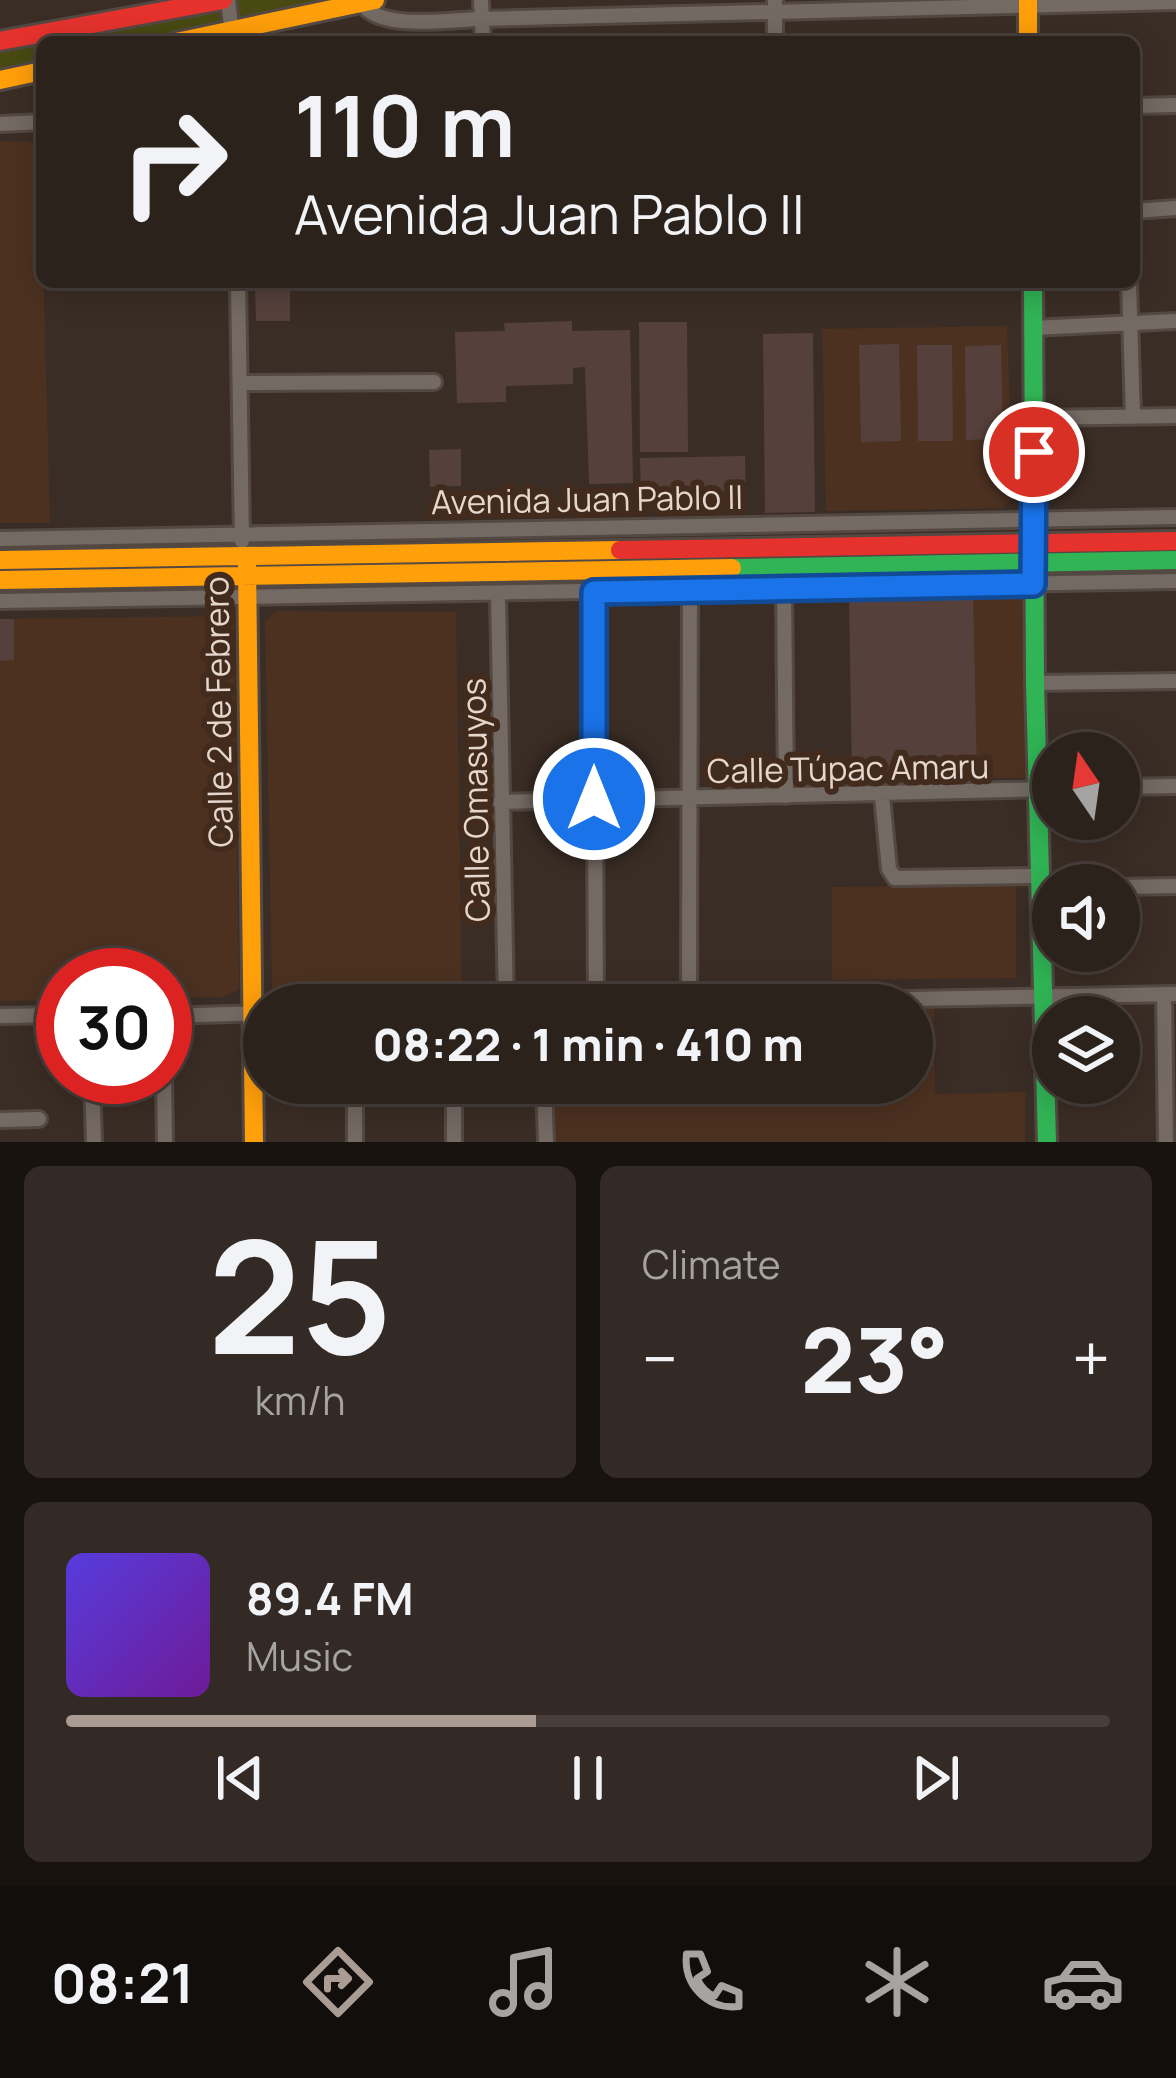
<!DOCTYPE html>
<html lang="en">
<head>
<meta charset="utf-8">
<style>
	body { margin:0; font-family:Manrope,sans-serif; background:#342a25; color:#f1f3f6; height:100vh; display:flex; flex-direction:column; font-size:45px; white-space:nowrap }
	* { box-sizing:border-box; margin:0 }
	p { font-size:39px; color:#a6a4a3 }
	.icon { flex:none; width:66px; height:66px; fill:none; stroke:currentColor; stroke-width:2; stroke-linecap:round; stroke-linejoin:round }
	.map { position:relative; height:1142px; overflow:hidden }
	.drawer { display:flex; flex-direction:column; gap:24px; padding:24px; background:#18130f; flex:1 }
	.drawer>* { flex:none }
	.top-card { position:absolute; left:36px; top:36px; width:1104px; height:252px; border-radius:18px; box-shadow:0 6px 30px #0003,0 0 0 3px #483f3b; background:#2c221c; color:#f1f3f6; overflow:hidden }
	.needle { width:78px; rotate:347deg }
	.buttons { position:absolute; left:1032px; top:732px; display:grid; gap:24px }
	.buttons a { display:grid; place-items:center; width:108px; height:108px; border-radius:50%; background:#2c221c; box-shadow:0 6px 30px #0003,0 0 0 3px #483f3b; font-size:60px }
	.speed { position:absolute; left:36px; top:948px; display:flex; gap:24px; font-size:60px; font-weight:700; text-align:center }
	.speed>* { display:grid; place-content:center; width:156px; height:156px; border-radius:50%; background:#2c221c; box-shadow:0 6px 30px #0003,0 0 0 3px #483f3b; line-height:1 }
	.speed .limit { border:18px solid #d22; background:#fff; color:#111 }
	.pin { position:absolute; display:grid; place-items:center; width:102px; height:102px; color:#fff; margin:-51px; border:6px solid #fff; border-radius:50%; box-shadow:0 3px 12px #0007 }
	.me { position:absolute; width:132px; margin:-66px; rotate:0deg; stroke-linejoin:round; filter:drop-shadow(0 0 9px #0008) }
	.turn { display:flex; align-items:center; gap:42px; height:252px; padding:0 60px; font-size:54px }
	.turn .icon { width:156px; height:156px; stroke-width:2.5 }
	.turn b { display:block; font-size:84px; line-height:102px }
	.big { font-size:90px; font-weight:800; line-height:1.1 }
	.drawer .card { flex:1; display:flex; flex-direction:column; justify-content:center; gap:18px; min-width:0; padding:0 42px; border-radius:18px; background:#342a25 }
	.drawer .dial { align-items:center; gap:0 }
	.dial b { font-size:156px; line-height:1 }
	.song { display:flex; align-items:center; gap:36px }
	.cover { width:144px; height:144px; border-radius:18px; background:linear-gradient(135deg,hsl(250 70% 55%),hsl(280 70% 35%)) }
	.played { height:12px; border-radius:6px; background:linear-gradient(90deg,#aa9c93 45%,#483f3b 45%) }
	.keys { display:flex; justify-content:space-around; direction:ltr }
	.heat { display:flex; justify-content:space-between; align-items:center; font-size:66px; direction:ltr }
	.drawer .tiles { flex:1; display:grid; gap:24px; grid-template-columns:1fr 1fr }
	.card:last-child { grid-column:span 2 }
	.trip { position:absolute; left:243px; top:984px; width:690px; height:120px; border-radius:60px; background:#2c221c; box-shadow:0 6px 30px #0003,0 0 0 3px #483f3b; font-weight:800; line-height:120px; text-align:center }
	.dock { display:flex; height:192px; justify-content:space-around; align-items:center; background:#120e0b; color:#a6a4a3 }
	.dock .icon { width:84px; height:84px }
	.dock .current { color:#aa9c93 }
	.dock b { font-size:54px; color:#f1f3f6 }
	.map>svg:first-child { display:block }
	.built { fill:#4c3120 }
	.green { fill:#484a12 }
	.building { fill:#56403c }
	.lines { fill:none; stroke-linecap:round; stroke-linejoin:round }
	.street-casing { stroke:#534842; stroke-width:20 }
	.fast-casing { stroke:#534842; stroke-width:24 }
	.slow-casing { stroke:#534842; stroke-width:24 }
	.jam-casing { stroke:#534842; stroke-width:24 }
	.street { stroke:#746a64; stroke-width:14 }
	.fast { stroke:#30b455; stroke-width:18 }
	.slow { stroke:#ff9f0a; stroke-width:18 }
	.jam { stroke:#e5322d; stroke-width:18 }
	.route-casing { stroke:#114b97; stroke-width:30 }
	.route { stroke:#1a73e8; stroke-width:21 }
	.labels { text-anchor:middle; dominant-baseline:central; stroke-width:12; stroke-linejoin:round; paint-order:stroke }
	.street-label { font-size:33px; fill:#e6d7ce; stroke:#422b1d }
</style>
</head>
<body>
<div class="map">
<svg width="1176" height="1142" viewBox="0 0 1176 1142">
	<rect width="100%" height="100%" fill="#3a2d25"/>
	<path class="built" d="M0 141 40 142 50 523H0Z
		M1007 326 1013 498 1002 508 826 511 822 329Z
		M973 592 1018 595 1026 604 1030 778 852 777 849 595Z
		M277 611 456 612 462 991 280 996 272 987 265 621Z
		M234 616 239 989 223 997 165 998V975H63V1000L0 1001V619Z
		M1016 885V978L832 980V887Z
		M934 1007 935 1094 1025 1092V1142H550V1083H912V1008Z"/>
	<path class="green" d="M233 0H332L145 42H42V61L0 69V49Z"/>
	<path class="building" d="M255 282H290V321H256Z
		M572 321V331L630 330 633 483 589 484 585 367 573 368V384L506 386V402L457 403 455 332 505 331 504 323Z
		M639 322H687L688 452H640Z
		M813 333 815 512 765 513 763 334Z
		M899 344 901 441 861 442 859 345Z
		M917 345H952L953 441H918Z
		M1001 345 1003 439 966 440 965 346Z
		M461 449V486L430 487 429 450Z
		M745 456 746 500 641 502 640 458Z
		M973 592 977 779 852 777 849 595Z
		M0 619H14V660L0 661Z"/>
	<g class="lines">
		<g class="street-casing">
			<path id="street" d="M228 0 233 42
				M481 0 483 42
				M775 0V42
				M362 3C379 32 452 19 482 19L1176 2
				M1134 106 1176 105
				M0 124 42 122
				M1134 211 1176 208
				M238 282 242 541
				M1129 282 1133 417
				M1033 328 1176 321
				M241 383 434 382
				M1034 418 1176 416
				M0 539 1176 517
				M784 588 786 796
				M594 592 596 1005
				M498 594 506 1005
				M0 601 1176 581
				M1035 683 1176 681
				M1119 787 1176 786
				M882 796 889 869 895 878 1041 876
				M500 802 1053 789
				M1119 887 1176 886
				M1164 994 1166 1142
				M689 1004 690 590
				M588 1005 1176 994
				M0 1016 63 1015
				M165 1016 264 1013
				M92 1077 94 1142
				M164 1077 165 1142
				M355 1083V1142
				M454 1083V1142
				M544 1083 546 1142
				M0 1120 39 1119"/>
		</g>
		<g class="fast-casing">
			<path id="fast" d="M1033 282 1035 683 1047 1142
				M732 568 1176 560"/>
		</g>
		<g class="slow-casing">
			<path id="slow" d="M1028 0V42
				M176 42 375 0
				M0 80 42 71
				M0 560 620 550
				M247 565 254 1142
				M0 580 732 568"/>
		</g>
		<g class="jam-casing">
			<path id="jam" d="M0 41 223 0
				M620 550 1176 541"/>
		</g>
		<use href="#street" class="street"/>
		<use href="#fast" class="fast"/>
		<use href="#slow" class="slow"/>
		<use href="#jam" class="jam"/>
	</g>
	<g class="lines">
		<g class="route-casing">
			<path id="route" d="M594 799V592L1033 584 1034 452"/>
		</g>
		<use href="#route" class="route"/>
	</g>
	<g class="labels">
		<g class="street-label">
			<text transform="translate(587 499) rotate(-1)">Avenida Juan Pablo II</text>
			<text transform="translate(218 712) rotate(-91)">Calle 2 de Febrero</text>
			<text transform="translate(848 768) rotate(-1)">Calle Túpac Amaru</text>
			<text transform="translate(475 800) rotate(-91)">Calle Omasuyos</text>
		</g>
	</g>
</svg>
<div class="buttons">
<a><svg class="needle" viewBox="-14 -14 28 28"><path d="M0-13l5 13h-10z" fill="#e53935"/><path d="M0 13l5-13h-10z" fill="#a6a4a3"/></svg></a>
<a><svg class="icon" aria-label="sound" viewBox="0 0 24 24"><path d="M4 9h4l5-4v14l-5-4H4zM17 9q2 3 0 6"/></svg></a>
<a><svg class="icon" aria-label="layers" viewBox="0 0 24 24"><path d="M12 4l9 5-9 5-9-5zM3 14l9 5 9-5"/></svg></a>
</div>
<div class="speed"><div class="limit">30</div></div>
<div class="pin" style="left:1034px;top:452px;background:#d93025"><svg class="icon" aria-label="arrive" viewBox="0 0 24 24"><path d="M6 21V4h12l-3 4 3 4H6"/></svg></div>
<svg class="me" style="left:594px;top:799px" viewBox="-20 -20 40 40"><circle r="17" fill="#1a73e8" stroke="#fff" stroke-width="3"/><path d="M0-11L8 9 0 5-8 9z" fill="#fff"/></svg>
<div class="trip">08:22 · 1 min · 410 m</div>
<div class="top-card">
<div class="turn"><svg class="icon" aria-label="right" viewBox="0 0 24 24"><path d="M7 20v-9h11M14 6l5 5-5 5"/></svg><div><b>110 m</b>Avenida Juan Pablo II</div></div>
</div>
</div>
<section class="drawer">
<div class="tiles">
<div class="card dial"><b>25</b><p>km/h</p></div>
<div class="card"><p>Climate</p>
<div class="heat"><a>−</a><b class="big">23°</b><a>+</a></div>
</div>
<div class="card">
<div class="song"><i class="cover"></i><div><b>89.4 FM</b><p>Music</p></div></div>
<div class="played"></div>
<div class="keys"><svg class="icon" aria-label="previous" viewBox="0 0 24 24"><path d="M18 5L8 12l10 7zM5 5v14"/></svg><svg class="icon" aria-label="pause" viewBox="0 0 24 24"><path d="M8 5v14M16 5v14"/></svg><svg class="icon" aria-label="next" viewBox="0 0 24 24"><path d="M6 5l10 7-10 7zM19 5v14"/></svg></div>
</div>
</div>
</section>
<nav class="dock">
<b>08:21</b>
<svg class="icon current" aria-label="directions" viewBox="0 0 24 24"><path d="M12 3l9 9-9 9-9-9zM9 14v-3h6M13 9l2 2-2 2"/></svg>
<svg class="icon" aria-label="music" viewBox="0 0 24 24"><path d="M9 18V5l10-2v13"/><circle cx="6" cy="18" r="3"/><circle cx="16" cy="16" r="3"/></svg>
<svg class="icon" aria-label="phone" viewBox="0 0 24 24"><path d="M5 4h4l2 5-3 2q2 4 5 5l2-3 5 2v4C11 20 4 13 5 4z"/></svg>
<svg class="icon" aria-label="climate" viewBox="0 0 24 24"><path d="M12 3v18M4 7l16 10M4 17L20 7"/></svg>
<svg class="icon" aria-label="car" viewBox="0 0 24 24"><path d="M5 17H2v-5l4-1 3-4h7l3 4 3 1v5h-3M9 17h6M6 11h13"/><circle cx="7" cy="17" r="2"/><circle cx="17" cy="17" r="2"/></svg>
</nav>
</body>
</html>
